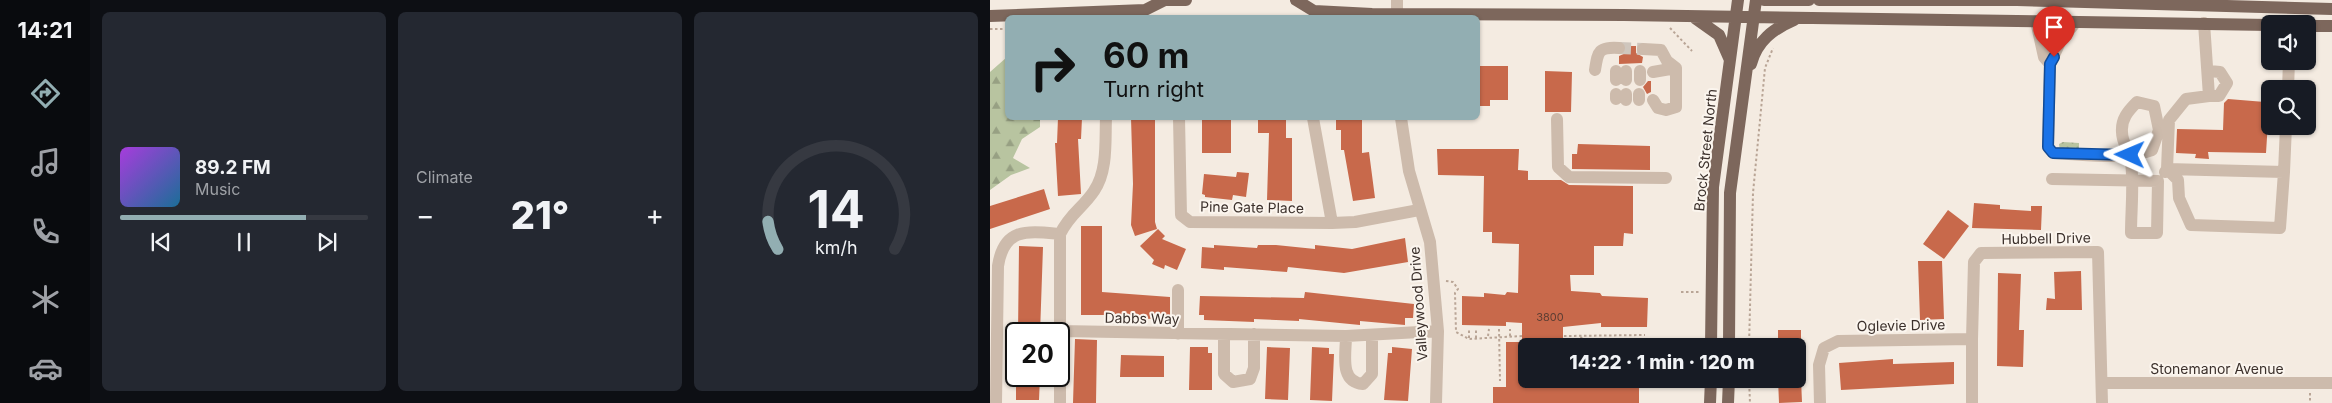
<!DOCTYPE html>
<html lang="en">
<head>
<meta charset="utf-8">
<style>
	body { margin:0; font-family:Inter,sans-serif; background:#242831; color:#f1f3f6; height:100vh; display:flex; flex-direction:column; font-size:19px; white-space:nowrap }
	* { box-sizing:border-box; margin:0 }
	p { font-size:16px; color:#9ea1a6 }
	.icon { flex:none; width:28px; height:28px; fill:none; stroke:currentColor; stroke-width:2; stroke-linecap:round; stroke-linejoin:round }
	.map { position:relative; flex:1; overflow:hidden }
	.drawer { display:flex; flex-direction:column; gap:12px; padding:12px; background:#0d0f14; width:900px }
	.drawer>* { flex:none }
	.guide { position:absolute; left:15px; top:15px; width:475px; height:105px; border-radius:8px; box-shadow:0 1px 4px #0004; background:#92aeb2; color:#111; overflow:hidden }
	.tools { position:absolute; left:1271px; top:15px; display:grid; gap:10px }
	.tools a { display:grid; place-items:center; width:55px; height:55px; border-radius:8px; background:#171b24; box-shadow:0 1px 4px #0004; font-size:25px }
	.speed { position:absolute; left:15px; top:322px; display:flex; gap:10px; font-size:25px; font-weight:700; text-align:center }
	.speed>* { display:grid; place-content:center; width:65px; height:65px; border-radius:50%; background:#171b24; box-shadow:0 1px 4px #0004; line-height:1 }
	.speed .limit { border:2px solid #111; border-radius:8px; background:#fff; color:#111 }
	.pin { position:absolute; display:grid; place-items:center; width:42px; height:42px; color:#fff; margin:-51px -21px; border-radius:50% 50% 50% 0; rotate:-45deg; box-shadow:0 0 5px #0007 }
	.pin .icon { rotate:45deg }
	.me { position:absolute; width:55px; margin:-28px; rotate:271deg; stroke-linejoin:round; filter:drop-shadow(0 0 4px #0008) }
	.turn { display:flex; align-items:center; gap:18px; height:105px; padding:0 15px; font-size:22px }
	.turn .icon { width:65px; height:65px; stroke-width:2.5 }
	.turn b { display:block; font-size:35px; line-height:42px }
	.big { font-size:38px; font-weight:800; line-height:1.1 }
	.drawer .card { flex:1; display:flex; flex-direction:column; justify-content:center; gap:8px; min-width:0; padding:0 18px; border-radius:8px; background:#242831 }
	.drawer .dial { align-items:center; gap:0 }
	.dial svg { height:130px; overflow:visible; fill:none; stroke:#363941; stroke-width:7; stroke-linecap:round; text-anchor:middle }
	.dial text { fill:#f1f3f6; stroke:none }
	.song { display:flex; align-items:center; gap:15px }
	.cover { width:60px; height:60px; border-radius:8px; background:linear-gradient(135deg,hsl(280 70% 55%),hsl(200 70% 35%)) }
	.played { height:5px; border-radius:2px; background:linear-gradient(90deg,#92aeb2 75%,#363941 75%) }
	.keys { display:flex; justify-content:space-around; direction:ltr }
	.heat { display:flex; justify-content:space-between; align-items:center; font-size:28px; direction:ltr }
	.drawer .tiles { flex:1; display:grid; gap:12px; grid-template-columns:repeat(3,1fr) }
	.trip { position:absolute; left:528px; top:338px; width:288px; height:50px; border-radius:8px; background:#171b24; box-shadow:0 1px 4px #0004; font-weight:800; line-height:50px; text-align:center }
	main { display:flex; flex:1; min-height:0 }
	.menu { display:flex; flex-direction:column; width:90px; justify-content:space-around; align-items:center; background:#090b0e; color:#9ea1a6 }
	.menu .icon { width:35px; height:35px }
	.menu .current { color:#92aeb2 }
	.menu b { font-size:22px; color:#f1f3f6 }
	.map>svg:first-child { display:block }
	.forest { fill:url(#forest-firs) }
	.park { fill:url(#park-dots) }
	.building { fill:#c8694b }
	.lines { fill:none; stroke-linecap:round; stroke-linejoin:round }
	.minor-tunnel { stroke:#cfc6bd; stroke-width:12; stroke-dasharray:12 6; stroke-linecap:butt }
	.path { stroke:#b9a596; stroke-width:2; stroke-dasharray:2.5 2.5; stroke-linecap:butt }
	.minor { stroke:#cdbbac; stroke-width:12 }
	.major { stroke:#7d675c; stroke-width:12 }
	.route-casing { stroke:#114b97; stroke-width:12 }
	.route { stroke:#1a73e8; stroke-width:9 }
	.labels { text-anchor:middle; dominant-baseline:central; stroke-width:4; stroke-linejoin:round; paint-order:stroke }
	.number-label { font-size:11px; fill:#5e3e33 }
	.street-label { font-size:14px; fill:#3b302b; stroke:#fbf5ee }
</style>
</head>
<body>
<main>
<nav class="menu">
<b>14:21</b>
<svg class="icon current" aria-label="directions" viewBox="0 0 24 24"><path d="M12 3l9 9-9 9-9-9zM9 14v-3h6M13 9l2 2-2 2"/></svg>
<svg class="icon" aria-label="music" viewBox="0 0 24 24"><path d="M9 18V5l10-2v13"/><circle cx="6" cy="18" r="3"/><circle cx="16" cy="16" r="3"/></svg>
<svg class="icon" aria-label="phone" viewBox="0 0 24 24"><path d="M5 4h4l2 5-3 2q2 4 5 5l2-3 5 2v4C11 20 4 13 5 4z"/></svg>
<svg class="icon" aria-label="climate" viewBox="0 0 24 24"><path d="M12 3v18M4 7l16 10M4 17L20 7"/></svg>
<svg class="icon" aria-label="car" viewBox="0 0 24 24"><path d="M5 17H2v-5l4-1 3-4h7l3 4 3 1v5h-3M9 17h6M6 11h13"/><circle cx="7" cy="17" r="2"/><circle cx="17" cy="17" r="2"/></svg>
</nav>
<section class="drawer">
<div class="tiles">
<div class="card">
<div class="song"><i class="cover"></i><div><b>89.2 FM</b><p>Music</p></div></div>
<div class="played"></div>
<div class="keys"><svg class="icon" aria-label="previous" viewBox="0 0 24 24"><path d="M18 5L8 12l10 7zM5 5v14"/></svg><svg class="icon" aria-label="pause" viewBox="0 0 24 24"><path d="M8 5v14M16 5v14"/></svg><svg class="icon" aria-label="next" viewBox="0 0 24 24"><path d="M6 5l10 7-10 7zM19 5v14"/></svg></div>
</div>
<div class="card"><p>Climate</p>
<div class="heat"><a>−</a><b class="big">21°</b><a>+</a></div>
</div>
<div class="card dial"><svg viewBox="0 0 100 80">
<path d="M14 69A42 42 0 1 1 86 69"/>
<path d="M14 69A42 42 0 0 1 8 52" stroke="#92aeb2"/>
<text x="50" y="56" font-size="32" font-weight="700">14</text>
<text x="50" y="72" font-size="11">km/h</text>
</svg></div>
</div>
</section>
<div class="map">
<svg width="1342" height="403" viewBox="0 0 1342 403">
	<defs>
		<pattern id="forest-firs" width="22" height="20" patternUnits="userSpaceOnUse" patternTransform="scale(1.25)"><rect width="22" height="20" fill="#b8c4a0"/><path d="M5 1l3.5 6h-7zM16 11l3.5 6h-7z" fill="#97a083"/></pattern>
		<pattern id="park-dots" width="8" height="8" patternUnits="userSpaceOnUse" patternTransform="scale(1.25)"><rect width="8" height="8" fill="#b8c4a0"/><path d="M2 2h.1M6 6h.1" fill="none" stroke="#97a083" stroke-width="1.8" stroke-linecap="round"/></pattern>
	</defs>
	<rect width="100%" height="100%" fill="#f4ebe1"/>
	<path class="forest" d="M17 57 18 118H50V127L32 139 23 158 40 168 21 175 0 190V72Z"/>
	<path class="park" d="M1073 142 1089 143V151L1070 152 1069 144Z"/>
	<path class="building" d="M637 46H646V53L653 57 652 63 629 64V56L636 53Z
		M488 66H518V100H500V106H488Z
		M555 71 582 72 581 112H555Z
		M658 81H661V92L657 94 653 87Z
		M1238 99 1275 102 1279 106 1276 153 1218 152 1219 159 1205 158 1206 154 1186 153 1187 129 1233 130 1234 103Z
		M68 118H92L91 139H88L91 194 68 196 65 143H67Z
		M141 118H165V222L167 229 145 236 141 225 143 184Z
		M212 118H241V153H212Z
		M268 118H296V138H302V201L277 200 279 133H268Z
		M346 118H372V153L379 152 385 198 363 201 354 150H351V130H346Z
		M588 144 660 146V170L582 169V154H587Z
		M447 149H529L528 170 538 171V180H571L579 185 643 186V234L634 233 633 246H604V275H580L581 291 610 293 612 296 658 298 657 327H611V323L573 327V346H536V386H649V403H503V387H516V342H532V323L516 322V326L472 325V296L494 297V293L515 295 517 292 528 293 529 244 502 243V232H493L494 176 448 175Z
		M247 172 259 173 256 197 243 195 242 200 215 197V195L212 194 214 174 246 177Z
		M54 189 60 209 0 229V206Z
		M984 203 1010 205V209L1041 211V206H1052L1051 230 982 228Z
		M958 210 979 226 954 259 933 244Z
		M91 226H112V292L180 297V321L123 315H91Z
		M168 229 175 236 172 239 196 249 187 270 175 265 174 269 162 264 164 260 150 246Z
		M415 238 418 262 354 273 298 267 297 272 234 267V270L211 268 212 247 224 248V245L267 248 268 245H286L325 249V245L362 249Z
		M29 246 53 247 50 334H28Z
		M928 261H952L954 319 930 320Z
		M1091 271 1092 310H1056L1057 298 1065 299 1064 272Z
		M1008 273 1031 274 1029 330H1034L1033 367 1007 366Z
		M315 292 424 304 423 318H415V325L370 321V325L309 319V321L264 319V322L214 320V315H209L210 296 314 298Z
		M788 330H811V346H788Z
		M85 339 107 340 106 403H83Z
		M200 347H218V353H222V390H199Z
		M277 347 300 348 298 400 275 399Z
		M322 347 339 348V354H344L342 401 320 400Z
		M402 347 422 349 418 401 394 400 398 353H402Z
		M131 355 174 356V377H130Z
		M903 359V364L964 362V384L851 390 849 363Z
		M26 376H50L49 400H26Z
		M788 379H811L812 402 789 403Z"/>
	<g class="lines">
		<path class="minor-tunnel" d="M629 48 653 49"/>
		<path class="path" d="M680 28 702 51
			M0 29H18
			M456 281 463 282 468 289 465 293 466 332 479 339 532 336
			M691 292H711
			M509 329 510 381
			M498 336 499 329
			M520 336V329
			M479 338V328
			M486 338V329
			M574 346V336L655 335
			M584 346 592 337
			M683 346 692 342
			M759 346 763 193 775 68 783 48
			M759 379 760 403
			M579 383 652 381 670 387
			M1320 393V403"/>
		<path class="minor" d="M407 18V0
			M1046 21 1054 57 1060 64
			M1214 23 1219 96 1196 99 1179 120 1177 169 1294 172 1296 126
			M653 49 671 50 677 61 686 68
			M605 70C608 51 608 47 629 48
			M1219 71 1230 72 1237 83 1229 96H1219
			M626 80V71
			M636 80V71
			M650 80V71
			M1298 89 1299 61
			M626 94V99
			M636 94V100
			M649 100V94
			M663 100 668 108 676 110 686 107V68L663 72
			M189 118 191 215 200 222 342 223 323 118
			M411 118 419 171 440 242 448 331 446 403
			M567 119 568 167 579 177 676 178
			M1175 172 1177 169 1188 180 1189 198 1201 225 1290 228 1294 172
			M1062 179 1168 181 1167 233H1141C1141 210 1144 185 1141 162 1140 151 1132 144 1132 132 1131 119 1138 111 1147 102L1164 106 1169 130 1162 150C1132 161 1094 154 1063 153L1058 147 1060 64 1071 40 1086 22
			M342 223 365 222 429 210
			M188 290V334
			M70 331 356 336 448 331
			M234 334V374L243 382 260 379 264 368V334
			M356 336C356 354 349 382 373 384L382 374V336
			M982 339 984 262 991 253 1108 252 1112 403
			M1112 383H1342
			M6 403 8 266C14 227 38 231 70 234
			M70 403V234C81 212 92 209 104 191 118 171 115 140 116 118
			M830 403 829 365 834 348 848 341 982 339V403"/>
		<path class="major" d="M173 0H196
			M306 0 324 11 382 14 634 15 1280 25
			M774 0H819
			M829 0H1027L1342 9
			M0 16 155 10 175 0
			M705 18 729 35 740 60
			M1318 26H1342
			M761 64C767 41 783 29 804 20
			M721 346 723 187 748 0
			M739 346 740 193 766 0
			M720 403 721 379
			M738 403 739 379"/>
	</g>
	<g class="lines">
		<g class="route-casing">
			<path id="route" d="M1064 57 1060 64 1058 147 1063 153 1140 155"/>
		</g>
		<use href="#route" class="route"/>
	</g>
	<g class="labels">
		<g class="number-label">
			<text x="560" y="317">3800</text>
		</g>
		<g class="street-label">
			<text transform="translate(715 150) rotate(-84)">Brock Street North</text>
			<text transform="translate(262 207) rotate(1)">Pine Gate Place</text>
			<text transform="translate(1056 238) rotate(-1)">Hubbell Drive</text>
			<text transform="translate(428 304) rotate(-94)">Valleywood Drive</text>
			<text transform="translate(152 318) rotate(1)">Dabbs Way</text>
			<text transform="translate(911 325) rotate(-1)">Oglevie Drive</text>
			<text x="1227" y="368">Stonemanor Avenue</text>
		</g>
	</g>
</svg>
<div class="tools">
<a><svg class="icon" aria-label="sound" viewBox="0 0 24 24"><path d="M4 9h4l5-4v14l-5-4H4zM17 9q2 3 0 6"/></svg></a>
<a><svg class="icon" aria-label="search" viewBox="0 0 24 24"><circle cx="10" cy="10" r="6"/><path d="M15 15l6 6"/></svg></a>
</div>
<div class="speed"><div class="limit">20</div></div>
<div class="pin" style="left:1064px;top:57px;background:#d93025"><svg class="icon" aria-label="arrive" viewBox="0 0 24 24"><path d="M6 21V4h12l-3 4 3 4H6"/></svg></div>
<svg class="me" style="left:1140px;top:155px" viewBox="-20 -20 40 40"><path d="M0-17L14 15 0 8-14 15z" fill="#1a73e8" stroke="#fff" stroke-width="4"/></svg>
<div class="trip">14:22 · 1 min · 120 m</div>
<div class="guide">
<div class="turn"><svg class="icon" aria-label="right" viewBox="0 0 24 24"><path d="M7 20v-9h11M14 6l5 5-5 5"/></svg><div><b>60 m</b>Turn right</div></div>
</div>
</div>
</main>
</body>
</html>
